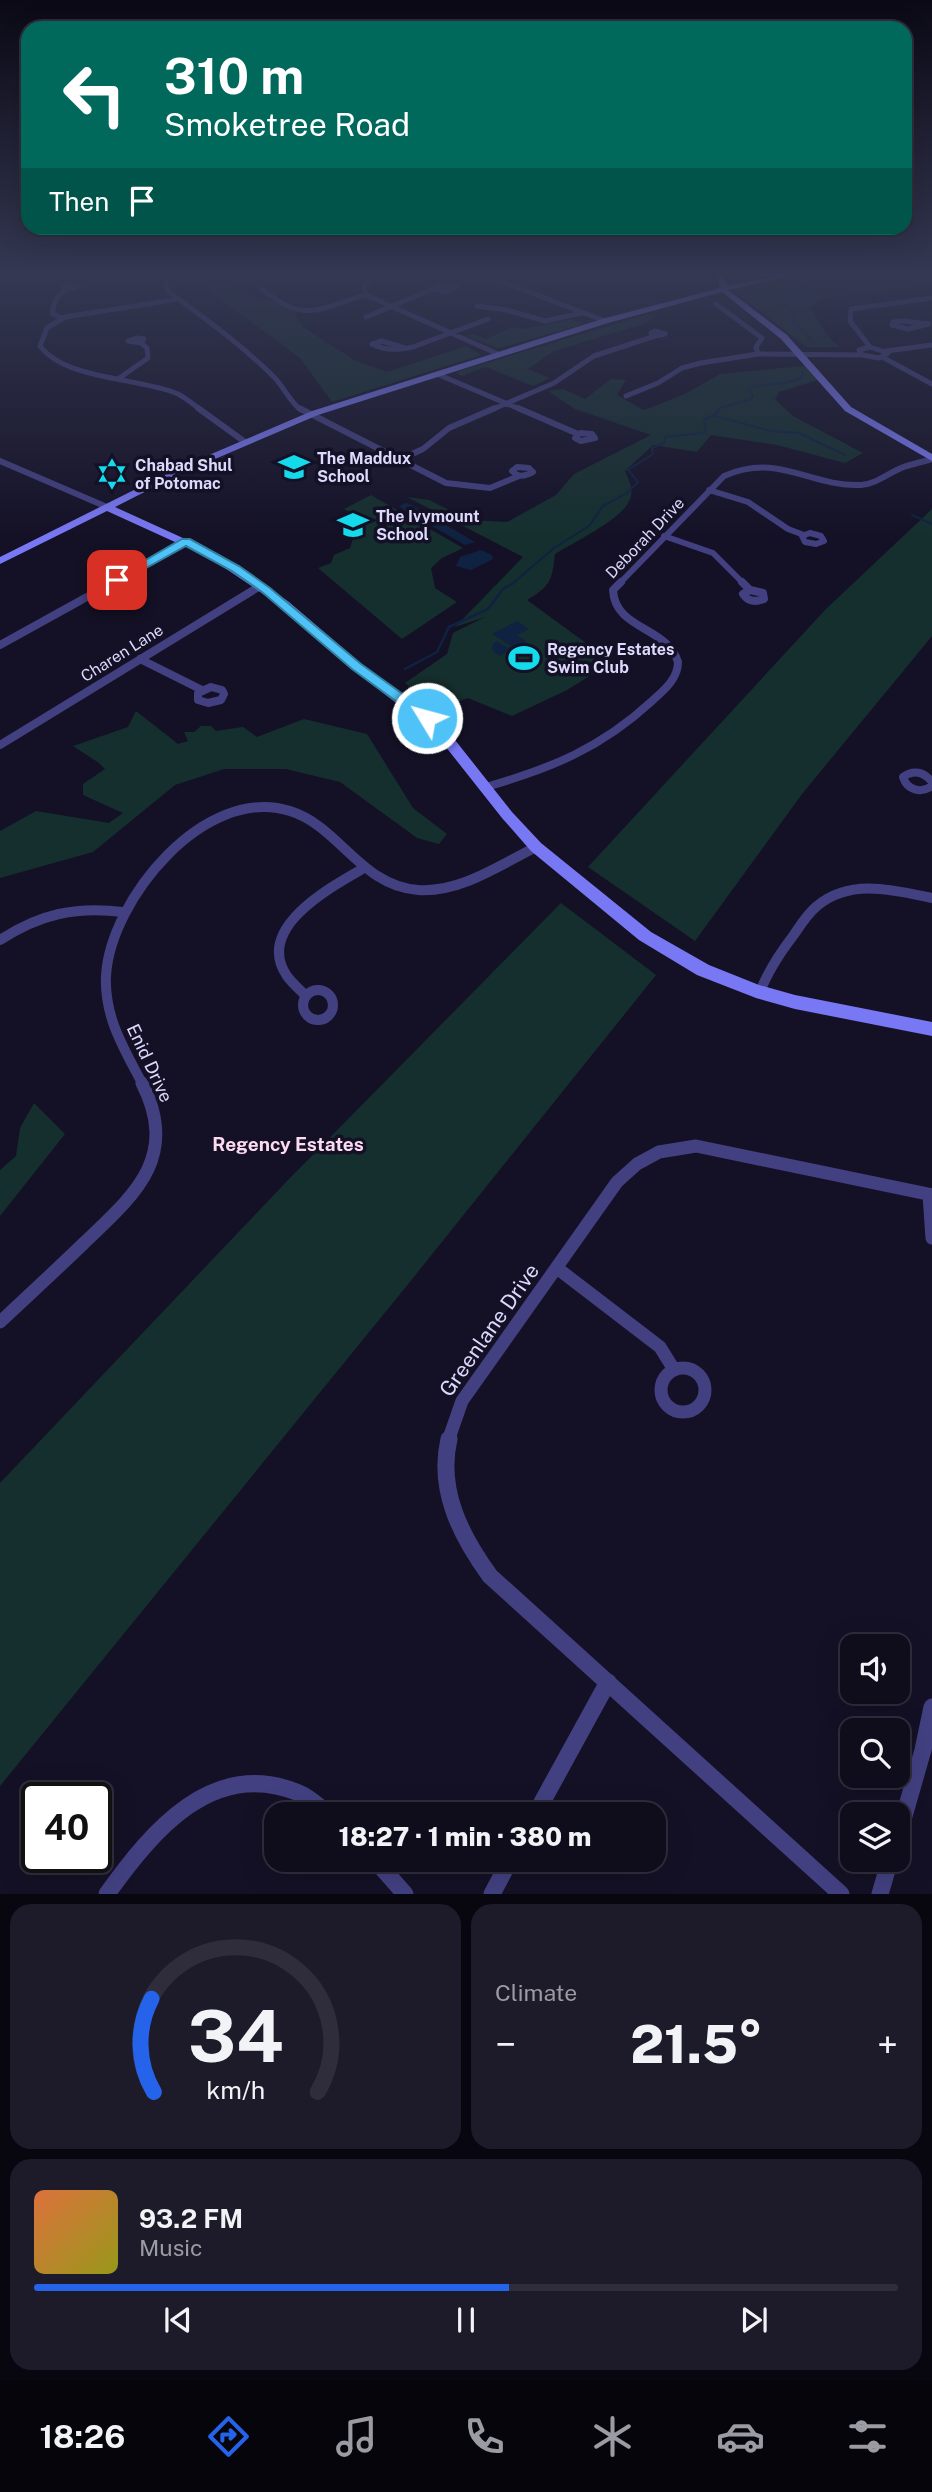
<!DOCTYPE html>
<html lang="en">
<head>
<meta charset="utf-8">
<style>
	body { margin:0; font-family:"Public Sans",sans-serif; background:#1d1b29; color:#f1f3f6; height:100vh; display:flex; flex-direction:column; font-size:26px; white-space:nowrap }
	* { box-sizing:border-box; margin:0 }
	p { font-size:23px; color:#9b9ca3 }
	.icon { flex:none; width:38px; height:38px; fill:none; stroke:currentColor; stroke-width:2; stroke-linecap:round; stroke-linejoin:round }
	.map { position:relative; height:1894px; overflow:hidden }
	.side { display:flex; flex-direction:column; gap:10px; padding:10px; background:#08070f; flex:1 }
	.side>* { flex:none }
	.guide { position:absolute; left:21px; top:21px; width:891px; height:214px; border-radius:21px; box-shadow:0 7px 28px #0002,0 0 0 2px #2f2d3b; background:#00695c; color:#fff; overflow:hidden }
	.controls { position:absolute; left:840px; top:1634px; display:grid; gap:14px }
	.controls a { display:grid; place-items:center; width:70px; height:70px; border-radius:14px; background:#0f0d1c; box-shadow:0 7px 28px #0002,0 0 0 2px #2f2d3b; font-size:35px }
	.speed { position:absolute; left:21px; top:1782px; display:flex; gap:14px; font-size:35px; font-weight:700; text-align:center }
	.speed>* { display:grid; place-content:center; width:91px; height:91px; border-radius:50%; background:#0f0d1c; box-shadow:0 7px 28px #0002,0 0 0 2px #2f2d3b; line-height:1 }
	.speed .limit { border:4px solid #111; border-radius:10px; background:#fff; color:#111 }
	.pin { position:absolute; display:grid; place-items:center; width:60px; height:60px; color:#fff; margin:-30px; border-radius:14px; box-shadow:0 4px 10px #0006 }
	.me { position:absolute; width:77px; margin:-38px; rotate:307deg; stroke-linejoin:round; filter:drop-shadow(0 0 5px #0008) }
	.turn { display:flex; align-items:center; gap:24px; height:147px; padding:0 28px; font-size:32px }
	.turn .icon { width:91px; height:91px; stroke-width:2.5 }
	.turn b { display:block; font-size:49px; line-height:60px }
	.then { display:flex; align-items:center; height:66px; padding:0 28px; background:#0003; gap:14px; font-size:26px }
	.big { font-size:52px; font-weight:800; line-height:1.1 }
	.side .tile { flex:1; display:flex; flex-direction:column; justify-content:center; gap:10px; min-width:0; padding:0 24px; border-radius:21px; background:#1d1b29 }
	.side .dial { align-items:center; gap:0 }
	.dial svg { height:182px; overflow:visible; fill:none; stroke:#2f2d3b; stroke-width:7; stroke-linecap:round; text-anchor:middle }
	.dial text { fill:#f1f3f6; stroke:none }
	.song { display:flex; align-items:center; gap:21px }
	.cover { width:84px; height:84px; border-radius:10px; background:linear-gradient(135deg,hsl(20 70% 55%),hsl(60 70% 35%)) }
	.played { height:7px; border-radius:4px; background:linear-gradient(90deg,#2563eb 55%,#2f2d3b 55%) }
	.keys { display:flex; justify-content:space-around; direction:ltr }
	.heat { display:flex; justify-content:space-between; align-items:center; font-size:38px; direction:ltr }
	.side .tiles { flex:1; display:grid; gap:10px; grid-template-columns:1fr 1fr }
	.tile:last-child { grid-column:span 2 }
	.trip { position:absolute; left:264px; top:1802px; width:402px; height:70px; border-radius:21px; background:#0f0d1c; box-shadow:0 7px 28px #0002,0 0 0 2px #2f2d3b; font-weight:800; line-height:70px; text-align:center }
	.menu { display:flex; height:112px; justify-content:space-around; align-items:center; background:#06050b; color:#9b9ca3 }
	.menu .icon { width:49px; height:49px }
	.menu .selected { color:#2563eb }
	.menu b { font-size:32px; color:#f1f3f6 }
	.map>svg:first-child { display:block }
	.green { fill:#152f2e }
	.water { fill:#0f2241 }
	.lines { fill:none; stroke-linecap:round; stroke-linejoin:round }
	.stream-far1 { stroke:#0f2241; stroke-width:2 }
	.stream { stroke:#0f2241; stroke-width:2.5 }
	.street-far5 { stroke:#424081; stroke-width:5 }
	.street-far4 { stroke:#424081; stroke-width:6 }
	.street-far3 { stroke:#424081; stroke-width:8 }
	.street-far2 { stroke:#424081; stroke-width:10 }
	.street-far1 { stroke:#424081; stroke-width:13 }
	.street { stroke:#424081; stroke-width:17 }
	.secondary { fill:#7978f4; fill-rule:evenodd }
	.route { fill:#4fc3f7; stroke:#337fa1; stroke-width:2 }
	.labels { text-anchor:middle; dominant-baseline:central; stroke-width:7; stroke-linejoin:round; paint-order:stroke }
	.far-poi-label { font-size:16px; font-weight:bold; fill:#dcd9fc; stroke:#141126; text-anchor:start }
	.far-street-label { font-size:16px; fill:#dcd9fc; stroke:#141126 }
	.street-label { font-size:18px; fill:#dcd9fc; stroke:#141126 }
	.neighbourhood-label { font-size:19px; font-weight:bold; fill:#fcdbf0; stroke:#141126 }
	.near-street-label { font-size:21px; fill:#dcd9fc; stroke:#141126 }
</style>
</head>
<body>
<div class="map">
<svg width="932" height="1894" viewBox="0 0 932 1894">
	<rect width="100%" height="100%" fill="#141126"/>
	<path class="green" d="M231 273 349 274 313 284C294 275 254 274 237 287L255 298 273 301 294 312 303 327 354 360 387 372 466 346 481 355 332 402 300 358 214 295 202 282Z
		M389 273H474L483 277 440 273 421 276 394 287 373 286Z
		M799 273H932V281L915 287 820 299 810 308 828 336 839 347H806L731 288Z
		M649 314 657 315 644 324 554 351 528 369 550 378 533 386 486 367 461 376 456 372Z
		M572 319 583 324 504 347 497 348 467 336 472 334 486 339 512 327 524 329Z
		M814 365 821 379 779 392 775 399 793 416 863 453 845 463 777 445 711 435 697 452 653 445 625 471C630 482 635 492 628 503 618 521 573 543 555 554 552 582 550 586 527 600L612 662 567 690 512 716 468 698 437 709 405 683 447 654 453 633 485 617 455 627 523 557 407 497 429 500 469 520 507 522 556 495 574 474 651 435 575 409 548 391 563 389 585 399 611 379 626 380 617 395 644 410 685 394 720 374Z
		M371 495 463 548 442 558 431 568 435 588 457 602 402 639 318 568 331 563 334 555 350 548 356 529 373 520 367 522 344 509Z
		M932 509V636L802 794 695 941 588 867 825 610Z
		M136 711 178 744 188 741 184 732H194L201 726H211L216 731 243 727 257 737 304 719 367 734 413 808 447 834 439 844 417 838 340 782 286 769H224L175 785 93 852 0 878V831L36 811 109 823 123 813 83 795V784L105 769 99 763 73 746 128 727Z
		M561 903 656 975 409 1283 0 1786V1483L288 1180Z
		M34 1103 65 1134 0 1216V1170L16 1156 20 1128Z"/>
	<path class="water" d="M405 503 410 504 475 542 465 545 404 510 399 506Z
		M481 550 492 555 493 559 471 570 456 566 460 557Z
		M517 621 529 629 517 635 527 642 499 656 492 649 493 644 496 641 508 648 511 646 492 634Z"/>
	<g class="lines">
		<path class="stream-far1" d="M812 345 813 342 793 321 792 311 780 301 789 294V290L814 291 793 283 792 280H841L853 275 900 273
			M715 416 771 431 799 433 845 455
			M912 515 932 524
			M512 584 554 548 589 526 603 506 627 493 638 482 628 470 653 454 652 448 664 443 665 437 702 433 706 430 704 420 716 414 720 408 751 399 753 396 749 389 752 386 785 383 802 378 803 371"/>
		<path class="stream" d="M405 669 437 652 449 627 488 609 503 589 515 582"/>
		<path class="street-far5" d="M175 273 165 282 168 291C204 318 242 345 274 377 284 387 289 401 301 410
			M383 273 364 285 366 295 498 354
			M479 273 605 321
			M68 284 79 286 72 289 64 287Z
			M443 285 456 287 445 292 433 289Z
			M261 289C271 295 279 303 290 307 315 318 341 300 366 295
			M179 299 65 317 47 328 40 346C67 381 139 377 178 394 186 398 194 405 201 410
			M716 304 762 338 756 347 758 354
			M477 306 507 310 545 321 582 313
			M366 317 433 289
			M62 318 53 314C52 303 58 295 67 289
			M903 321 929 324 908 329 892 325 893 322Z
			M655 331 665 334 655 336 651 333Z
			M137 338 144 339 141 343 128 341Z
			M870 347 850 321 851 309 932 298
			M870 347 888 353 879 358 862 355 859 350Z
			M405 348 382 341 372 344C386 351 398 350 413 347L488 319
			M886 351 932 345
			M884 358 932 384
			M437 374 522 410
			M118 379 148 358 147 348 141 343
			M626 396 658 383 682 368 701 363 758 354 862 355
			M491 410 554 383 594 356 655 336"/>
		<path class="street-far4" d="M198 408 245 442
			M299 408 446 483 490 488 519 476
			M518 408 578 434
			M580 433 592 434 595 438 581 441 575 438Z
			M399 460 423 449 449 428 495 408
			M0 461 107 507
			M517 467 529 468 533 472C525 476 519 478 512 471Z
			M709 490 748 502 788 529 804 535
			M810 533 821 536 824 541 816 544 805 542 802 536Z
			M664 536 713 553 744 584
			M111 584 186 542
			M619 584 724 476C779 452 809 487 861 485 876 484 887 474 901 468 911 464 922 462 932 459"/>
		<path class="street-far3" d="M742 582 750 590
			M750 590 763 593 764 599C756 602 748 602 743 594Z
			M0 645 114 582
			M140 659 202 690
			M211 687 222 690 224 694 221 700 208 703 198 700V693Z
			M0 745 260 586
			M932 782C924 772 914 769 903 777 907 790 921 794 932 786
			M486 787C552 768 601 748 652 701 664 690 678 679 678 662 667 626 615 630 613 590L621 582"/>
		<path class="street-far2" d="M0 940C40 914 76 906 123 912
			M303 1005a15 15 0 1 1 30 0a15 15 0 1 1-30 0Z
			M760 992C768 971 780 953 793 936 800 926 807 914 817 906 850 878 894 890 932 898
			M306 996C300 990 292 983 287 976 254 928 331 887 364 868
			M143 1085C125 1050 104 1018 106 976 110 900 205 784 290 811 339 826 361 886 418 890 460 893 500 865 536 847"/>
		<path class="street-far1" d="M929 1195 932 1238
			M557 1268 660 1347 673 1368
			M0 1322C28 1296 56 1270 83 1244 134 1195 180 1158 142 1083
			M661 1390a22 22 0 1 1 44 0a22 22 0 1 1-44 0Z
			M448 1441 462 1401 617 1182 637 1164 659 1152 696 1146 932 1195"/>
		<path class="street" d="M449 1439C437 1490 461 1536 490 1576L841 1894
			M535 1815 608 1682
			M898 1837 923 1750 932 1707
			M375 1860 405 1894
			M107 1894C152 1831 213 1757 299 1793 311 1798 320 1808 330 1815
			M492 1894 510 1860
			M880 1894 890 1860"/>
		<path class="secondary" d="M717 273H723L727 286 790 273H802L728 290 787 335 851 407 932 454V461L845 411 781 339 722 292 608 323 318 415 182 473 115 507 218 554 289 602 360 663 444 726 512 812 541 843 651 932 709 965 759 985 795 995 932 1022V1036L795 1009 756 998 697 975 639 940 531 851 502 818 434 732 352 669 281 606 210 558 107 511 0 564V557L176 469 312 411 602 319 720 288Z"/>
	</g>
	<linearGradient id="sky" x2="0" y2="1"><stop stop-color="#0b0915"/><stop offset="0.51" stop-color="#343852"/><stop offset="1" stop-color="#343852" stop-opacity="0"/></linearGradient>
	<rect width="932" height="538" fill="url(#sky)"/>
	<path class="route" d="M182 539H190L239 566 270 588 361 664 432 715V721H423L352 669 262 592 232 571 186 546 121 582 111 580Z"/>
	<defs>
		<g id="school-bare" transform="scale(2.415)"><path d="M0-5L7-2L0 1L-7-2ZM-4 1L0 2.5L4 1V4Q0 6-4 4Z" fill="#14daec" stroke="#141126" stroke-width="2.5" paint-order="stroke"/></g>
		<g id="synagogue-bare" transform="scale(2.415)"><path d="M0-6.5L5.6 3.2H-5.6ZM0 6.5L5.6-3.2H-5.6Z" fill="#14daec" stroke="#141126" stroke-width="2.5" paint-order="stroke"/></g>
		<g id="stadium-bare" transform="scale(2.415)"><path d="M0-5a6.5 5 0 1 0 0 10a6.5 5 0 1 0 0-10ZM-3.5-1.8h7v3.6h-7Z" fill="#14daec" stroke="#141126" stroke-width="2.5" paint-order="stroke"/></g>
	</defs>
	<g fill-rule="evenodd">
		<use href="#school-bare" x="294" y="467"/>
		<use href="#synagogue-bare" x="112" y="474"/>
		<use href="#school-bare" x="353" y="525"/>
		<use href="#stadium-bare" x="524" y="658"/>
	</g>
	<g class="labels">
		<g class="far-poi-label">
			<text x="317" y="458">The Maddux<tspan x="317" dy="18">School</tspan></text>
			<text x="135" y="465">Chabad Shul<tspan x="135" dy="18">of Potomac</tspan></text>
			<text x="376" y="516">The Ivymount<tspan x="376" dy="18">School</tspan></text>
			<text x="547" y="649">Regency Estates<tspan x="547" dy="18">Swim Club</tspan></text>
		</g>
		<g class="far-street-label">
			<text transform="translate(645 538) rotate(-46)">Deborah Drive</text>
			<text transform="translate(122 653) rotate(-32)">Charen Lane</text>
		</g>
		<g class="street-label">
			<text transform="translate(150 1063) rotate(65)">Enid Drive</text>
		</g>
		<g class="neighbourhood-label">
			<text x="288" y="1144">Regency Estates</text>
		</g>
		<g class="near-street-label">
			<text transform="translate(489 1330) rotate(-55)">Greenlane Drive</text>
		</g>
	</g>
</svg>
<div class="controls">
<a><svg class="icon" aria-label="sound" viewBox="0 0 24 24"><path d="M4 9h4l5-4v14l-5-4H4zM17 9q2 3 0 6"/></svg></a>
<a><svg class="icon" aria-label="search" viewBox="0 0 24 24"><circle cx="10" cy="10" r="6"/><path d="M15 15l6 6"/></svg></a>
<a><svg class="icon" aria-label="layers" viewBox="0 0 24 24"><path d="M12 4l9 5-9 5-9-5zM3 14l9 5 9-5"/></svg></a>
</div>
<div class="speed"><div class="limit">40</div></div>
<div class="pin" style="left:117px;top:580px;background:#d93025"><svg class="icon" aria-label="arrive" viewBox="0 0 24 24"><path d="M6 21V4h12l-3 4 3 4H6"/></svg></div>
<svg class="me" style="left:427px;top:718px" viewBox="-20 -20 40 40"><circle r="17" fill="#4fc3f7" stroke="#fff" stroke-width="3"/><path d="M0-11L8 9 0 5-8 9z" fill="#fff"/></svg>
<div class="trip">18:27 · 1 min · 380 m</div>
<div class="guide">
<div class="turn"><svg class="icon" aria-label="left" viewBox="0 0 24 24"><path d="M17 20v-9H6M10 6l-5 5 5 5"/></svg><div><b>310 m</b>Smoketree Road</div></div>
<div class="then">Then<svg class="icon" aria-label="arrive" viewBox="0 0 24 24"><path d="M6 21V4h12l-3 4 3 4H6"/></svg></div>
</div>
</div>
<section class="side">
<div class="tiles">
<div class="tile dial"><svg viewBox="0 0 100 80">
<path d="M14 69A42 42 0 1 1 86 69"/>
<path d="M14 69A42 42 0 0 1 13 28" stroke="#2563eb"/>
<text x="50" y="56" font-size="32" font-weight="700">34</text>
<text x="50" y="72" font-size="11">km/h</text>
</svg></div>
<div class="tile"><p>Climate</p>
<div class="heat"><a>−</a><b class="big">21.5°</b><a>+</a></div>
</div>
<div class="tile">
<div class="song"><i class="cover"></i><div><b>93.2 FM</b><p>Music</p></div></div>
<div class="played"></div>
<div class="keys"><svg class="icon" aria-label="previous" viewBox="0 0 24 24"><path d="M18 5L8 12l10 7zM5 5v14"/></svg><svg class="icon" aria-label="pause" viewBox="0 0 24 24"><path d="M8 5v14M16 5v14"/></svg><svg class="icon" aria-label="next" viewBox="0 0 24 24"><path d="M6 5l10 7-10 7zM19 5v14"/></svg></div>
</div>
</div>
</section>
<nav class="menu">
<b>18:26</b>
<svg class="icon selected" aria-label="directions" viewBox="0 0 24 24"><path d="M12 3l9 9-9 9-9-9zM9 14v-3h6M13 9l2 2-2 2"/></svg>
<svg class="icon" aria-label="music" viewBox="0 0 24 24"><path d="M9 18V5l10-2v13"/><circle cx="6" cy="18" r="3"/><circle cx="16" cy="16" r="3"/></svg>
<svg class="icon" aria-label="phone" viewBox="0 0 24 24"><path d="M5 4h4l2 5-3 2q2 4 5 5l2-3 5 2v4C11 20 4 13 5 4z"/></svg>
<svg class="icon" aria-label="climate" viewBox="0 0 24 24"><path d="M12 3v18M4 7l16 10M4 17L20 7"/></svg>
<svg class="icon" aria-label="car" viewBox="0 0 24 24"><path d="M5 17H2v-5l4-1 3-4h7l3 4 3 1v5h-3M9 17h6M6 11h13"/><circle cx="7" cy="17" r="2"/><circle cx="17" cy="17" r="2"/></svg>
<svg class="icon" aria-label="filters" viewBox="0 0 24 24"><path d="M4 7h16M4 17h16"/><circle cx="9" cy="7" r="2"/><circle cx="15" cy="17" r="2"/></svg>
</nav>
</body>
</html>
